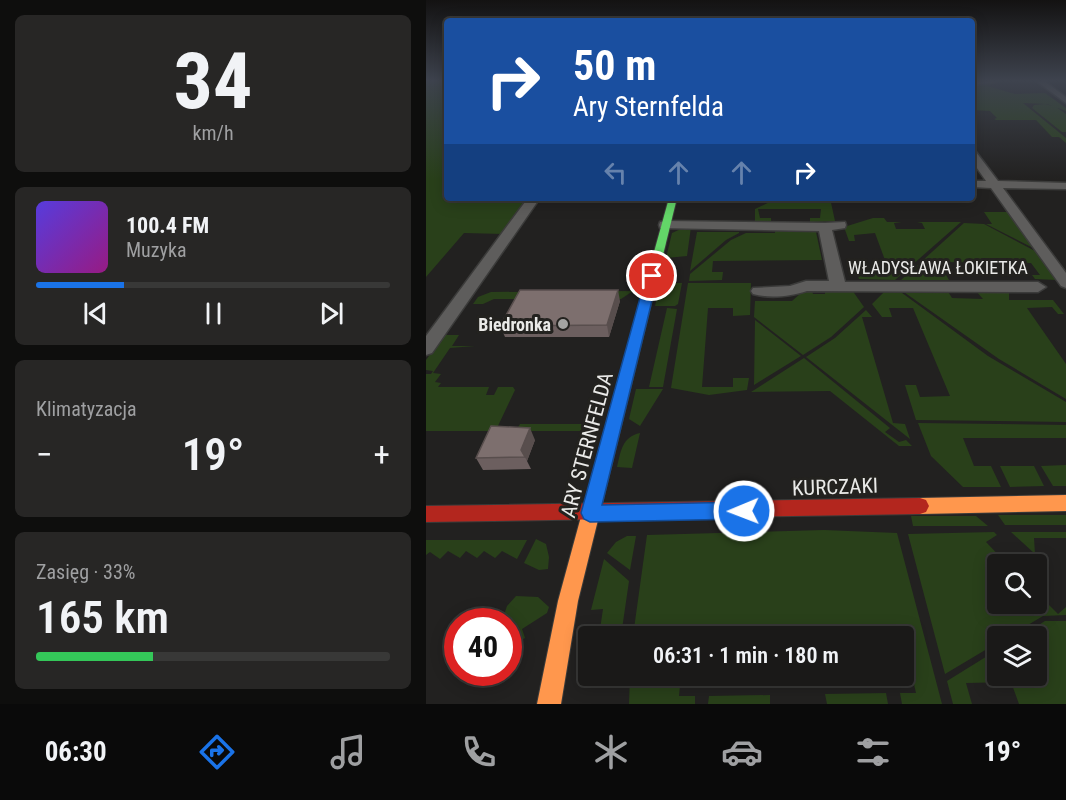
<!DOCTYPE html>
<html lang="pl">
<head>
<meta charset="utf-8">
<style>
	body { margin:0; font-family:"Roboto Condensed",sans-serif; background:#272625; color:#f1f3f6; height:100vh; display:flex; flex-direction:column; font-size:22px; white-space:nowrap }
	* { box-sizing:border-box; margin:0 }
	p { font-size:20px; color:#9fa0a2 }
	.icon { flex:none; width:33px; height:33px; fill:none; stroke:currentColor; stroke-width:2; stroke-linecap:round; stroke-linejoin:round }
	.map { position:relative; flex:1; overflow:hidden }
	.sheet { display:flex; flex-direction:column; gap:15px; padding:15px; background:#0e0e0d; width:426px }
	.sheet>* { flex:none }
	.hud { position:absolute; left:18px; top:18px; width:531px; height:183px; border-radius:6px; box-shadow:0 3px 15px #0003,0 0 0 2px #383837; background:#1a4fa0; color:#fff; overflow:hidden }
	.buttons { position:absolute; left:561px; top:554px; display:grid; gap:12px }
	.buttons a { display:grid; place-items:center; width:60px; height:60px; border-radius:6px; background:#1a1918; box-shadow:0 3px 15px #0003,0 0 0 2px #383837; font-size:30px }
	.speed { position:absolute; left:18px; top:608px; display:flex; gap:12px; font-size:30px; font-weight:700; text-align:center }
	.speed>* { display:grid; place-content:center; width:78px; height:78px; border-radius:50%; background:#1a1918; box-shadow:0 3px 15px #0003,0 0 0 2px #383837; line-height:1 }
	.speed .limit { border:9px solid #d22; background:#fff; color:#111 }
	.pin { position:absolute; display:grid; place-items:center; width:51px; height:51px; color:#fff; margin:-26px; border:3px solid #fff; border-radius:50%; box-shadow:0 2px 6px #0007 }
	.me { position:absolute; width:66px; margin:-33px; rotate:269deg; stroke-linejoin:round; filter:drop-shadow(0 0 4px #0008) }
	.turn { display:flex; align-items:center; gap:21px; height:126px; padding:0 30px; font-size:27px }
	.turn .icon { width:78px; height:78px; stroke-width:2.5 }
	.turn b { display:block; font-size:42px; line-height:51px }
	.lanes { display:flex; align-items:center; height:57px; padding:0 30px; background:#0003; justify-content:center; gap:30px; direction:ltr }
	.lanes .off { opacity:.35 }
	.big { font-size:45px; font-weight:600; line-height:1.1 }
	.sheet .widget { flex:1; display:flex; flex-direction:column; justify-content:center; gap:9px; min-width:0; padding:0 21px; border-radius:9px; background:#272625 }
	.sheet .dial { align-items:center; gap:0 }
	.dial b { font-size:78px; line-height:1 }
	.song { display:flex; align-items:center; gap:18px }
	.cover { width:72px; height:72px; border-radius:9px; background:linear-gradient(135deg,hsl(250 70% 55%),hsl(310 70% 35%)) }
	.played { height:6px; border-radius:3px; background:linear-gradient(90deg,#1a73e8 25%,#383837 25%) }
	.keys { display:flex; justify-content:space-around; direction:ltr }
	.heat { display:flex; justify-content:space-between; align-items:center; font-size:33px; direction:ltr }
	.charge { height:9px; border-radius:4px; background:linear-gradient(90deg,#34c759 33%,#383837 0) }
	.trip { position:absolute; left:152px; top:626px; width:336px; height:60px; border-radius:6px; background:#1a1918; box-shadow:0 3px 15px #0003,0 0 0 2px #383837; font-weight:600; line-height:60px; text-align:center }
	.tabs { display:flex; height:96px; justify-content:space-around; align-items:center; background:#0a0a0a; color:#9fa0a2 }
	.tabs .icon { width:42px; height:42px }
	.tabs .current { color:#1a73e8 }
	.tabs b { font-size:27px; color:#f1f3f6 }
	main { display:flex; flex:1; min-height:0 }
	.map>svg:first-child { display:block }
	.green { fill:#29401a }
	.lines { fill:none; stroke-linecap:round; stroke-linejoin:round }
	.street-casing { stroke:#3b3b3a; stroke-width:3 }
	.fast-casing { stroke:#3b3b3a; stroke-width:2 }
	.slow-casing { stroke:#3b3b3a; stroke-width:2 }
	.jam-casing { stroke:#3b3b3a; stroke-width:2 }
	.street { fill:#5e5d5c; fill-rule:evenodd }
	.fast { fill:#63d668; fill-rule:evenodd }
	.slow { fill:#ff974d; fill-rule:evenodd }
	.jam { fill:#b3261e; fill-rule:evenodd }
	.wall { fill:#6c5f5f }
	.shaded-wall { fill:#584e4d }
	.building { fill:#7d6f6e; stroke:#584e4d; stroke-width:1.5 }
	.route { fill:#1a73e8; stroke:#114b97; stroke-width:1.5 }
	.poi-dot { fill:#a4a4a2; stroke:#23221f; stroke-width:2 }
	.labels { text-anchor:middle; dominant-baseline:central; stroke-width:6; stroke-linejoin:round; paint-order:stroke }
	.street-label { font-size:18px; fill:#eaeae8; stroke:#23221f }
	.poi-label { font-size:18px; font-weight:bold; fill:#eaeae8; stroke:#23221f; text-anchor:end }
	.near-street-label { font-size:21px; fill:#eaeae8; stroke:#23221f }
</style>
</head>
<body>
<main>
<section class="sheet">
<div class="widget dial"><b>34</b><p>km/h</p></div>
<div class="widget">
<div class="song"><i class="cover"></i><div><b>100.4 FM</b><p>Muzyka</p></div></div>
<div class="played"></div>
<div class="keys"><svg class="icon" aria-label="previous" viewBox="0 0 24 24"><path d="M18 5L8 12l10 7zM5 5v14"/></svg><svg class="icon" aria-label="pause" viewBox="0 0 24 24"><path d="M8 5v14M16 5v14"/></svg><svg class="icon" aria-label="next" viewBox="0 0 24 24"><path d="M6 5l10 7-10 7zM19 5v14"/></svg></div>
</div>
<div class="widget"><p>Klimatyzacja</p>
<div class="heat"><a>−</a><b class="big">19°</b><a>+</a></div>
</div>
<div class="widget"><p>Zasięg · 33%</p><b class="big">165 km</b><div class="charge"></div></div>
</section>
<div class="map">
<svg width="640" height="704" viewBox="0 0 640 704">
	<rect width="100%" height="100%" fill="#222120"/>
	<path class="green" d="M0 80H21V198H102L78 234 38 233 0 277Z
		M560 82 565 85 561 86 589 94 619 93 640 108V111L621 104 597 103 640 138V143L633 137H626L610 120H570L568 119 571 118 564 111 546 110V84Z
		M619 104 630 107 640 114V132H636L606 108 608 105Z
		M352 198H404L409 221 384 222V218H394L395 209H332L334 218H345V221H329V209Z
		M558 212H583L609 249 560 224H566Z
		M447 218H458L461 222H476L468 223 470 229H499L496 223 491 222H535L469 280 433 279 427 262H435L438 270 463 271 449 233 428 235 429 241H423L418 227Z
		M538 223 558 224 611 252 631 280 609 279 606 275H614L605 263 507 262 512 275H520L523 280H475Z
		M265 227 261 256 240 258 246 233 257 228Z
		M349 228 390 232 396 260 287 261 286 272H297L296 280 263 281 264 274 305 240 320 233H349Z
		M271 232H313V233L300 240 264 271Z
		M234 283H256L252 304 249 306H229Z
		M262 283H325L324 315 307 316V308H282L276 387H307V378H323L321 390 283 395 245 388Z
		M426 290 438 307 405 337 377 355 328 317 329 301H366L375 293 386 291 387 294H399V291Z
		M460 290H472L562 356 640 402V422L490 420 479 385H490L494 397 524 396 487 308H463L466 317H456L446 304Z
		M475 290H521L526 298 557 299 550 291 583 292V300H627L638 314H632L626 307 601 308 640 364V399L573 359Z
		M207 291 195 299H68L57 304H47L52 297 65 292Z
		M241 308 251 309 237 387H223Z
		M440 310 446 317H436L467 423 479 424 484 439 380 357 409 338Z
		M329 320 375 356 328 385Z
		M18 335H33L26 346H49L24 348 7 373 15 374 9 382 15 383 12 387H63L60 395H68L72 387H87L89 390 71 428 91 429 94 424H157L155 431H0V374H5L7 371 0 370V360Z
		M378 358 464 428 459 432 473 442 480 440 486 446H473L404 391 325 392Z
		M210 389H237L214 426 203 419Z
		M492 423 640 425V438H537L548 466H565L575 487H537L505 456Z
		M214 433 206 468 191 467C195 451 196 437 214 433Z
		M640 465V486H627L615 466Z
		M574 466H608L618 486 584 487Z
		M572 515H640V525H579Z
		M485 516H550L562 526H487Z
		M398 530 471 533 516 704H476L474 693H490L477 636H207L221 535Z
		M568 532 571 535 560 542 581 564H572V603H610L611 593 632 614 640 607V615L617 616 583 636H572L571 643 519 674 482 534Z
		M585 532H640V538H608L609 554Z
		M201 536H210L204 570 181 553 190 542Z
		M110 539 120 544 123 557 122 569 113 570 98 563Z
		M0 540H101L91 559 76 551 69 558 58 551 51 558 40 551 34 558 22 551 14 559 4 552 0 555Z
		M178 559 203 581 195 636H173L177 609 165 610Z
		M90 596 112 597 123 607 121 613 96 629 99 638 92 642 95 652 83 661 82 621H76L81 606Z
		M619 621H640V704H593L585 682 540 683 546 704H527L521 681 571 650 572 675H610V636H595Z
		M204 675H255L253 696H269V704H203Z
		M460 693 462 704H401L399 694Z
		M344 695V704H282L283 696Z"/>
	<g class="lines">
		<g class="street-casing">
			<path id="street" d="M573 80 570 82 546 85V81Z
				M609 80H617L640 97V103Z
				M546 151 550 152 572 181 640 183V189L577 188 640 273V288L635 286 565 188 546 187V181H560L546 161Z
				M102 198H114L6 353 0 355V336Z
				M239 221 399 223 419 222 420 225 419 228 406 230 419 282H612L620 287 612 292 381 291C365 296 345 299 327 294L325 291 327 288 364 286 380 281H403L393 231 234 228 233 225 234 222Z"/>
		</g>
		<g class="fast-casing">
			<path id="fast" d="M243 198H251L191 443 189 448 183 449 177 448 175 443Z"/>
		</g>
		<g class="slow-casing">
			<path id="slow" d="M183 437 189 438 191 443 152 601 135 704H111L132 601 175 443 177 438Z
				M640 495V511L494 514 488 512 485 506 488 500 494 498Z"/>
		</g>
		<g class="jam-casing">
			<path id="jam" d="M494 498 500 500 503 506 500 512 494 514 0 522V506Z"/>
		</g>
		<use href="#street" class="street"/>
		<use href="#fast" class="fast"/>
		<use href="#slow" class="slow"/>
		<use href="#jam" class="jam"/>
	</g>
	<path class="wall" d="M194 301 183 337H79L74 326Z
		M109 440 101 461 105 469 57 470 50 458Z"/>
	<path class="shaded-wall" d="M192 290 194 301 183 337 181 325Z
		M104 428 109 440 101 461 95 450Z"/>
	<path class="building" d="M94 290H192L181 325 74 326Z
		M65 426 104 428 95 450 99 457 50 458Z"/>
	<linearGradient id="sky" x2="0" y2="1"><stop stop-color="#131212"/><stop offset="0.45" stop-color="#3e434e"/><stop offset="1" stop-color="#3e434e" stop-opacity="0"/></linearGradient>
	<rect width="640" height="179" fill="url(#sky)"/>
	<path class="route" d="M226 272 232 276 176 505 318 502 324 505 327 511 324 516 318 519 164 522 158 519 155 513 220 276Z"/>
	<circle class="poi-dot" cx="137" cy="324" r="6"/>
	<g class="labels">
		<g class="street-label">
			<text x="512" y="267">WŁADYSŁAWA ŁOKIETKA</text>
		</g>
		<g class="poi-label">
			<text x="125" y="324">Biedronka</text>
		</g>
		<g class="near-street-label">
			<text transform="translate(161 445) rotate(-75)">ARY STERNFELDA</text>
			<text transform="translate(409 487) rotate(-2)">KURCZAKI</text>
		</g>
	</g>
</svg>
<div class="buttons">
<a><svg class="icon" aria-label="search" viewBox="0 0 24 24"><circle cx="10" cy="10" r="6"/><path d="M15 15l6 6"/></svg></a>
<a><svg class="icon" aria-label="layers" viewBox="0 0 24 24"><path d="M12 4l9 5-9 5-9-5zM3 14l9 5 9-5"/></svg></a>
</div>
<div class="speed"><div class="limit">40</div></div>
<div class="pin" style="left:226px;top:276px;background:#d93025"><svg class="icon" aria-label="arrive" viewBox="0 0 24 24"><path d="M6 21V4h12l-3 4 3 4H6"/></svg></div>
<svg class="me" style="left:318px;top:511px" viewBox="-20 -20 40 40"><circle r="17" fill="#1a73e8" stroke="#fff" stroke-width="3"/><path d="M0-11L8 9 0 5-8 9z" fill="#fff"/></svg>
<div class="trip">06:31 · 1 min · 180 m</div>
<div class="hud">
<div class="turn"><svg class="icon" aria-label="right" viewBox="0 0 24 24"><path d="M7 20v-9h11M14 6l5 5-5 5"/></svg><div><b>50 m</b>Ary Sternfelda</div></div>
<div class="lanes"><svg class="icon off" aria-label="left" viewBox="0 0 24 24"><path d="M17 20v-9H6M10 6l-5 5 5 5"/></svg><svg class="icon off" aria-label="ahead" viewBox="0 0 24 24"><path d="M12 20V5M6 11l6-6 6 6"/></svg><svg class="icon off" aria-label="ahead" viewBox="0 0 24 24"><path d="M12 20V5M6 11l6-6 6 6"/></svg><svg class="icon" aria-label="right" viewBox="0 0 24 24"><path d="M7 20v-9h11M14 6l5 5-5 5"/></svg></div>
</div>
</div>
</main>
<nav class="tabs">
<b>06:30</b>
<svg class="icon current" aria-label="directions" viewBox="0 0 24 24"><path d="M12 3l9 9-9 9-9-9zM9 14v-3h6M13 9l2 2-2 2"/></svg>
<svg class="icon" aria-label="music" viewBox="0 0 24 24"><path d="M9 18V5l10-2v13"/><circle cx="6" cy="18" r="3"/><circle cx="16" cy="16" r="3"/></svg>
<svg class="icon" aria-label="phone" viewBox="0 0 24 24"><path d="M5 4h4l2 5-3 2q2 4 5 5l2-3 5 2v4C11 20 4 13 5 4z"/></svg>
<svg class="icon" aria-label="climate" viewBox="0 0 24 24"><path d="M12 3v18M4 7l16 10M4 17L20 7"/></svg>
<svg class="icon" aria-label="car" viewBox="0 0 24 24"><path d="M5 17H2v-5l4-1 3-4h7l3 4 3 1v5h-3M9 17h6M6 11h13"/><circle cx="7" cy="17" r="2"/><circle cx="17" cy="17" r="2"/></svg>
<svg class="icon" aria-label="filters" viewBox="0 0 24 24"><path d="M4 7h16M4 17h16"/><circle cx="9" cy="7" r="2"/><circle cx="15" cy="17" r="2"/></svg>
<b>19°</b>
</nav>
</body>
</html>
